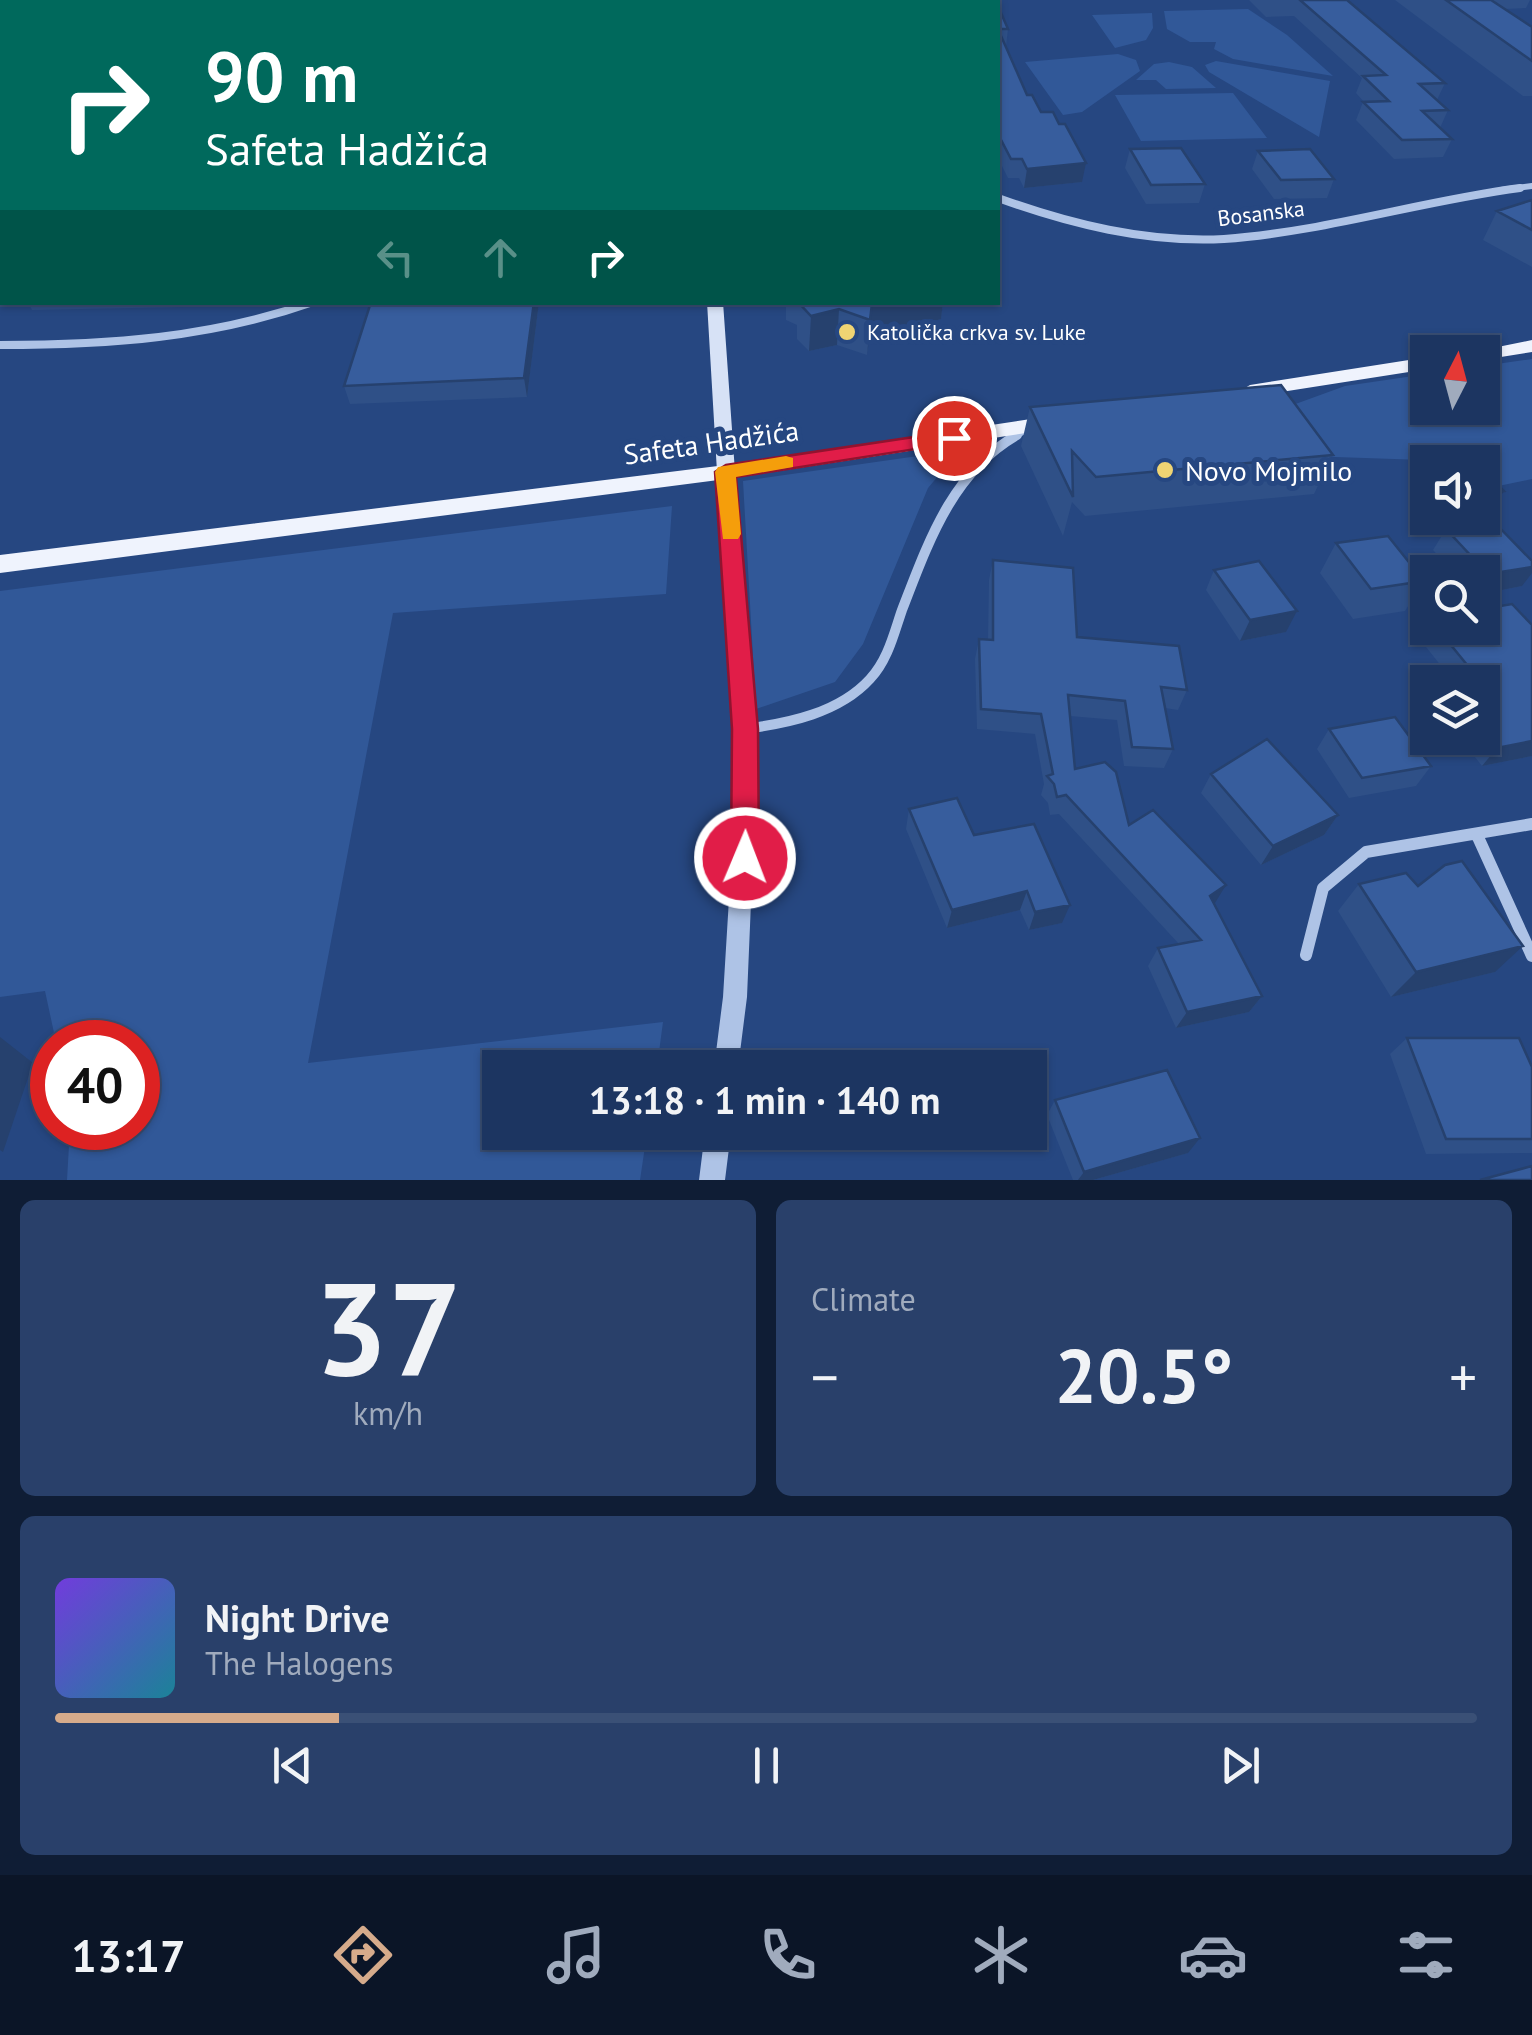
<!DOCTYPE html>
<html lang="en">
<head>
<meta charset="utf-8">
<style>
	body { margin:0; font-family:"PT Sans",sans-serif; background:#29406a; color:#f1f3f6; height:100vh; display:flex; flex-direction:column; font-size:38px; white-space:nowrap }
	* { box-sizing:border-box; margin:0 }
	p { font-size:32px; color:#a0abbd }
	.icon { flex:none; width:55px; height:55px; fill:none; stroke:currentColor; stroke-width:2; stroke-linecap:round; stroke-linejoin:round }
	.map { position:relative; height:1180px; overflow:hidden }
	.details { display:flex; flex-direction:column; gap:20px; padding:20px; background:#0f1d35; flex:1 }
	.details>* { flex:none }
	.banner { position:absolute; left:0px; top:0px; width:1000px; height:305px; box-shadow:0 2px 8px #0004,0 0 0 2px #3a5076; background:#00695c; color:#fff; overflow:hidden }
	.needle { width:65px; rotate:6deg }
	.tools { position:absolute; left:1410px; top:335px; display:grid; gap:20px }
	.tools a { display:grid; place-items:center; width:90px; height:90px; border-radius:0px; background:#1c3561; box-shadow:0 2px 8px #0004,0 0 0 2px #3a5076; font-size:50px }
	.speed { position:absolute; left:30px; top:1020px; display:flex; gap:20px; font-size:50px; font-weight:700; text-align:center }
	.speed>* { display:grid; place-content:center; width:130px; height:130px; border-radius:50%; background:#1c3561; box-shadow:0 2px 8px #0004,0 0 0 2px #3a5076; line-height:1 }
	.speed .limit { border:15px solid #d22; background:#fff; color:#111 }
	.pin { position:absolute; display:grid; place-items:center; width:85px; height:85px; color:#fff; margin:-42px; border:5px solid #fff; border-radius:50%; box-shadow:0 2px 10px #0007 }
	.me { position:absolute; width:110px; margin:-55px; rotate:1deg; stroke-linejoin:round; filter:drop-shadow(0 0 8px #0008) }
	.turn { display:flex; align-items:center; gap:35px; height:210px; padding:0 40px; font-size:45px }
	.turn .icon { width:130px; height:130px; stroke-width:2.5 }
	.turn b { display:block; font-size:70px; line-height:85px }
	.lanes { display:flex; align-items:center; height:95px; padding:0 40px; background:#0003; justify-content:center; gap:50px; direction:ltr }
	.lanes .off { opacity:.35 }
	.big { font-size:75px; font-weight:800; line-height:1.1 }
	.details .tile { flex:1; display:flex; flex-direction:column; justify-content:center; gap:15px; min-width:0; padding:0 35px; border-radius:15px; background:#29406a }
	.details .dial { align-items:center; gap:0 }
	.dial b { font-size:130px; line-height:1 }
	.song { display:flex; align-items:center; gap:30px }
	.cover { width:120px; height:120px; border-radius:15px; background:linear-gradient(135deg,hsl(260 70% 55%),hsl(190 70% 35%)) }
	.played { height:10px; border-radius:5px; background:linear-gradient(90deg,#d6ab8b 20%,#3a5076 20%) }
	.keys { display:flex; justify-content:space-around; direction:ltr }
	.heat { display:flex; justify-content:space-between; align-items:center; font-size:55px; direction:ltr }
	.details .tiles { flex:1; display:grid; gap:20px; grid-template-columns:1fr 1fr }
	.tile:last-child { grid-column:span 2 }
	.trip { position:absolute; left:482px; top:1050px; width:565px; height:100px; border-radius:0px; background:#1c3561; box-shadow:0 2px 8px #0004,0 0 0 2px #3a5076; font-weight:800; line-height:100px; text-align:center }
	.menu { display:flex; height:160px; justify-content:space-around; align-items:center; background:#0b1527; color:#a0abbd }
	.menu .icon { width:70px; height:70px }
	.menu .current { color:#d6ab8b }
	.menu b { font-size:45px; color:#f1f3f6 }
	.map>svg:first-child { display:block }
	.green { fill:#315898 }
	.lines { fill:none; stroke-linecap:round; stroke-linejoin:round }
	.minor-far3 { stroke:#aec3e6; stroke-width:6 }
	.minor-far2 { stroke:#aec3e6; stroke-width:8 }
	.minor-far1 { stroke:#aec3e6; stroke-width:10 }
	.minor { stroke:#aec3e6; stroke-width:12 }
	.tertiary { fill:#aec3e6; fill-rule:evenodd }
	.secondary { fill:#d7e2f6; fill-rule:evenodd }
	.primary { fill:#eff3fd; fill-rule:evenodd }
	.wall { fill:#2f5087 }
	.shaded-wall { fill:#26416e }
	.building { fill:#375d9d; stroke:#26416e; stroke-width:2.5 }
	.route { fill:#e11d48; stroke:#92132f; stroke-width:2.5 }
	.slow { fill:#f59e0b }
	.poi-dot { fill:#efd473; stroke:#264781; stroke-width:4 }
	.labels { text-anchor:middle; dominant-baseline:central; stroke-width:10; stroke-linejoin:round; paint-order:stroke }
	.far-street-label { font-size:22px; fill:#fff; stroke:#264781 }
	.far-poi-label { font-size:22px; fill:#fff; stroke:#264781; text-anchor:start }
	.street-label { font-size:28px; fill:#fff; stroke:#264781 }
	.poi-label { font-size:28px; fill:#fff; stroke:#264781; text-anchor:start }
</style>
</head>
<body>
<div class="map">
<svg width="1532" height="1180" viewBox="0 0 1532 1180">
	<rect width="100%" height="100%" fill="#264781"/>
	<path class="green" d="M1248 9 1287 35 1333 76 1233 59 1214 49 1216 42H1190L1167 29 1164 11Z
		M1152 13 1153 28 1146 40 1115 48 1092 15Z
		M1118 54 1136 60 1140 71 1082 112 1063 115 1025 62Z
		M1216 61 1330 81 1319 137 1209 72 1205 65Z
		M1169 62 1192 67 1216 88 1166 89 1156 80H1136L1154 64Z
		M1233 93 1267 138 1141 141 1115 95Z
		M1532 359V479L1484 489 1482 462 1306 456 1279 410 1345 386 1427 374 1428 408H1482L1483 366Z
		M960 450 928 488 863 644 835 682 756 709 743 481Z
		M672 506 666 594 393 613 308 1063 663 1022 657 1067 500 1068V1132L647 1133 640 1180H67L70 1128H138V1042H56L45 991 0 997V591Z"/>
	<g class="lines">
		<path class="minor-far3" d="M1501 190 1532 186"/>
		<path class="minor-far2" d="M998 198C1070 224 1146 243 1224 239 1323 232 1421 201 1520 188
			M0 345C108 345 211 338 313 302
			M1012 437 1026 429"/>
		<path class="minor-far1" d="M745 729C789 723 839 713 870 679 888 660 894 633 902 610 928 543 952 472 1017 435"/>
		<path class="minor" d="M1477 835 1532 956
			M1306 955 1323 888 1366 852 1532 824"/>
		<path class="tertiary" d="M726 467 734 472 756 784 747 997 738 1068H714L723 997 736 784 718 472Z
			M705 1132H731L725 1180H699Z"/>
		<path class="secondary" d="M685 0H695V2H685Z
			M707 302H723L735 472 726 478 717 472Z"/>
		<path class="primary" d="M1532 340V352L1482 360V352H1473Z
			M1428 357V369L1250 397 1240 391 1250 385Z
			M1057 415 1068 422 1065 427 726 479 0 573V555L726 465Z"/>
	</g>
	<path class="wall" d="M1249 0H1347L1445 83 1437 100 1448 110 1440 128 1452 139 1443 157 1394 159 1356 120 1363 102H1364L1356 93 1362 78 1294 16 1266 17Z
		M1395 0H1530L1526 8 1505 9 1532 27V96H1523Z
		M998 6 1008 29 1006 46 1027 95 1041 112 1082 182 1024 188 1019 178H1008L998 158Z
		M1130 149 1205 184 1199 203 1146 204 1125 168Z
		M1258 151 1334 179 1327 198 1274 199 1252 169Z
		M2 196V276L0 272V199Z
		M1532 200V267L1483 240 1497 211Z
		M28 302H234V306L32 310Z
		M539 302 527 397 350 404 344 386Z
		M786 302H943L941 319 869 340 867 355 837 345 809 351 797 339V325L786 320Z
		M1030 407 1333 455 1314 494 1085 516 1072 502 1063 536 1021 446Z
		M1426 453 1476 462H1428V488L1415 474Z
		M1446 529 1522 586 1482 594V572H1453L1433 550Z
		M1336 543 1424 581 1405 611 1353 619 1320 573Z
		M993 560 1077 637 1187 690 1178 710 1165 708 1173 749 1164 768 1124 766 1117 720 1070 716 1075 769 1129 825 1214 903 1262 996 1249 1012 1176 1028 1148 966 1158 948 1179 944 1059 814 1050 815 1048 803 1041 795 1044 784 1035 734 977 729 975 659 979 639 988 640 989 580Z
		M1214 570 1286 632 1240 641 1206 590Z
		M1428 622V628L1532 625V756L1482 766 1460 738H1482V682H1454L1418 637Z
		M1329 729 1431 766 1416 786 1349 798 1317 749Z
		M1211 774 1338 815 1324 835 1261 865 1201 793Z
		M909 809 974 835 1062 923 1029 930 1020 910 947 928 906 829Z
		M1359 884 1418 886 1495 972 1391 997 1338 911Z
		M1407 1038 1532 1067V1153L1426 1154 1390 1054Z
		M1055 1100 1188 1153 1093 1180H1073L1047 1115Z"/>
	<path class="shaded-wall" d="M75 0H100L98 2H72Z
		M0 43 2 48V69L0 72Z
		M1086 163 1082 182 1024 188 1027 169Z
		M534 302H539L527 397 524 378Z
		M879 302H943L941 319 869 340 867 355 872 304Z
		M839 309 837 345 809 351 811 316Z
		M1504 491 1490 512 1482 513V494Z
		M1532 567V573L1522 586 1482 594V582L1488 574Z
		M1297 611 1286 632 1240 641 1250 620Z
		M1532 741V756L1482 766 1497 748Z
		M1338 815 1324 835 1261 865 1273 846Z
		M1226 885 1215 903 1200 913 1210 896Z
		M1027 891 1020 910 947 928 952 910Z
		M1070 905 1062 923 1029 930 1035 912Z
		M1523 946 1495 972 1391 997 1416 972Z
		M1262 996 1249 1012 1176 1028 1187 1012Z
		M0 1037 33 1063 3 1152 0 1150Z
		M1200 1138 1188 1153 1093 1180H1078L1084 1172Z"/>
	<path class="building" d="M0 0H75L72 2H2V43H0Z
		M388 0H456V2H387Z
		M935 0H995L996 2H936Z
		M1300 0H1347L1445 83 1419 84 1448 110 1422 111 1452 139 1402 140 1363 102 1389 101 1363 76 1386 75Z
		M1446 0H1491L1532 27V61Z
		M998 6 1008 29H998L1027 95H1032L1041 112H1053L1059 124H1065L1086 163 1027 169 1022 159H1011L998 134Z
		M1181 148 1205 184 1151 185 1130 149Z
		M1310 149 1334 179 1281 180 1258 151Z
		M2 196V226L0 227V199Z
		M1532 200V230L1497 211Z
		M371 302H534L524 378 344 386Z
		M798 302H879L872 304 870 320 839 309 811 316Z
		M1281 385 1333 455 1096 477 1072 451 1073 497 1030 407Z
		M1426 453 1471 458 1476 462H1435Z
		M1482 469 1504 491 1482 494Z
		M1493 521 1532 561V567L1488 574 1446 529Z
		M1388 536 1424 581 1371 589 1336 543Z
		M993 560 1073 568 1077 637 1179 646 1187 690 1161 687 1173 749 1132 747 1125 701 1068 695 1075 769 1105 762 1116 772 1129 825 1153 810 1226 885 1210 896 1262 996 1187 1012 1158 948 1201 940 1066 795 1057 797 1054 784 1047 776 1053 774 1041 714 981 709 979 639 993 640Z
		M1259 561 1297 611 1250 620 1214 570Z
		M1512 604 1532 625V741L1497 748 1482 730V682H1477H1481L1437 628H1482V609Z
		M1395 717 1431 766 1362 778 1329 729Z
		M1267 739 1338 815 1273 846 1211 774Z
		M957 798 974 835 1034 824 1070 905 1035 912 1027 891 952 910 909 809Z
		M1462 861 1523 946 1416 972 1359 884 1406 873 1418 886 1445 865Z
		M1407 1038H1519L1532 1067V1139H1446Z
		M1167 1070 1200 1138 1084 1172 1055 1100Z
		M1532 1166V1180H1480Z"/>
	<path class="route" d="M954 431 961 433V442L736 477 758 729 759 858 755 867 745 870 735 867 731 858 732 729 715 472 726 465Z"/>
	<path class="slow" d="M786 456 793 458V467L736 477 741 534 738 539H723L715 472 718 467Z"/>
	<g class="poi-dot">
		<circle cx="847" cy="332" r="10"/>
		<circle cx="1165" cy="470" r="10"/>
	</g>
	<g class="labels">
		<g class="far-street-label">
			<text transform="translate(1261 213) rotate(-7)">Bosanska</text>
		</g>
		<g class="far-poi-label">
			<text x="867" y="332">Katolička crkva sv. Luke</text>
		</g>
		<g class="street-label">
			<text transform="translate(711 442) rotate(-8)">Safeta Hadžića</text>
		</g>
		<g class="poi-label">
			<text x="1185" y="470">Novo Mojmilo</text>
		</g>
	</g>
</svg>
<div class="tools">
<a><svg class="needle" viewBox="-14 -14 28 28"><path d="M0-13l5 13h-10z" fill="#e53935"/><path d="M0 13l5-13h-10z" fill="#a0abbd"/></svg></a>
<a><svg class="icon" aria-label="sound" viewBox="0 0 24 24"><path d="M4 9h4l5-4v14l-5-4H4zM17 9q2 3 0 6"/></svg></a>
<a><svg class="icon" aria-label="search" viewBox="0 0 24 24"><circle cx="10" cy="10" r="6"/><path d="M15 15l6 6"/></svg></a>
<a><svg class="icon" aria-label="layers" viewBox="0 0 24 24"><path d="M12 4l9 5-9 5-9-5zM3 14l9 5 9-5"/></svg></a>
</div>
<div class="speed"><div class="limit">40</div></div>
<div class="pin" style="left:954px;top:438px;background:#d93025"><svg class="icon" aria-label="arrive" viewBox="0 0 24 24"><path d="M6 21V4h12l-3 4 3 4H6"/></svg></div>
<svg class="me" style="left:745px;top:858px" viewBox="-20 -20 40 40"><circle r="17" fill="#e11d48" stroke="#fff" stroke-width="3"/><path d="M0-11L8 9 0 5-8 9z" fill="#fff"/></svg>
<div class="trip">13:18 · 1 min · 140 m</div>
<div class="banner">
<div class="turn"><svg class="icon" aria-label="right" viewBox="0 0 24 24"><path d="M7 20v-9h11M14 6l5 5-5 5"/></svg><div><b>90 m</b>Safeta Hadžića</div></div>
<div class="lanes"><svg class="icon off" aria-label="left" viewBox="0 0 24 24"><path d="M17 20v-9H6M10 6l-5 5 5 5"/></svg><svg class="icon off" aria-label="ahead" viewBox="0 0 24 24"><path d="M12 20V5M6 11l6-6 6 6"/></svg><svg class="icon" aria-label="right" viewBox="0 0 24 24"><path d="M7 20v-9h11M14 6l5 5-5 5"/></svg></div>
</div>
</div>
<section class="details">
<div class="tiles">
<div class="tile dial"><b>37</b><p>km/h</p></div>
<div class="tile"><p>Climate</p>
<div class="heat"><a>−</a><b class="big">20.5°</b><a>+</a></div>
</div>
<div class="tile">
<div class="song"><i class="cover"></i><div><b>Night Drive</b><p>The Halogens</p></div></div>
<div class="played"></div>
<div class="keys"><svg class="icon" aria-label="previous" viewBox="0 0 24 24"><path d="M18 5L8 12l10 7zM5 5v14"/></svg><svg class="icon" aria-label="pause" viewBox="0 0 24 24"><path d="M8 5v14M16 5v14"/></svg><svg class="icon" aria-label="next" viewBox="0 0 24 24"><path d="M6 5l10 7-10 7zM19 5v14"/></svg></div>
</div>
</div>
</section>
<nav class="menu">
<b>13:17</b>
<svg class="icon current" aria-label="directions" viewBox="0 0 24 24"><path d="M12 3l9 9-9 9-9-9zM9 14v-3h6M13 9l2 2-2 2"/></svg>
<svg class="icon" aria-label="music" viewBox="0 0 24 24"><path d="M9 18V5l10-2v13"/><circle cx="6" cy="18" r="3"/><circle cx="16" cy="16" r="3"/></svg>
<svg class="icon" aria-label="phone" viewBox="0 0 24 24"><path d="M5 4h4l2 5-3 2q2 4 5 5l2-3 5 2v4C11 20 4 13 5 4z"/></svg>
<svg class="icon" aria-label="climate" viewBox="0 0 24 24"><path d="M12 3v18M4 7l16 10M4 17L20 7"/></svg>
<svg class="icon" aria-label="car" viewBox="0 0 24 24"><path d="M5 17H2v-5l4-1 3-4h7l3 4 3 1v5h-3M9 17h6M6 11h13"/><circle cx="7" cy="17" r="2"/><circle cx="17" cy="17" r="2"/></svg>
<svg class="icon" aria-label="filters" viewBox="0 0 24 24"><path d="M4 7h16M4 17h16"/><circle cx="9" cy="7" r="2"/><circle cx="15" cy="17" r="2"/></svg>
</nav>
</body>
</html>
